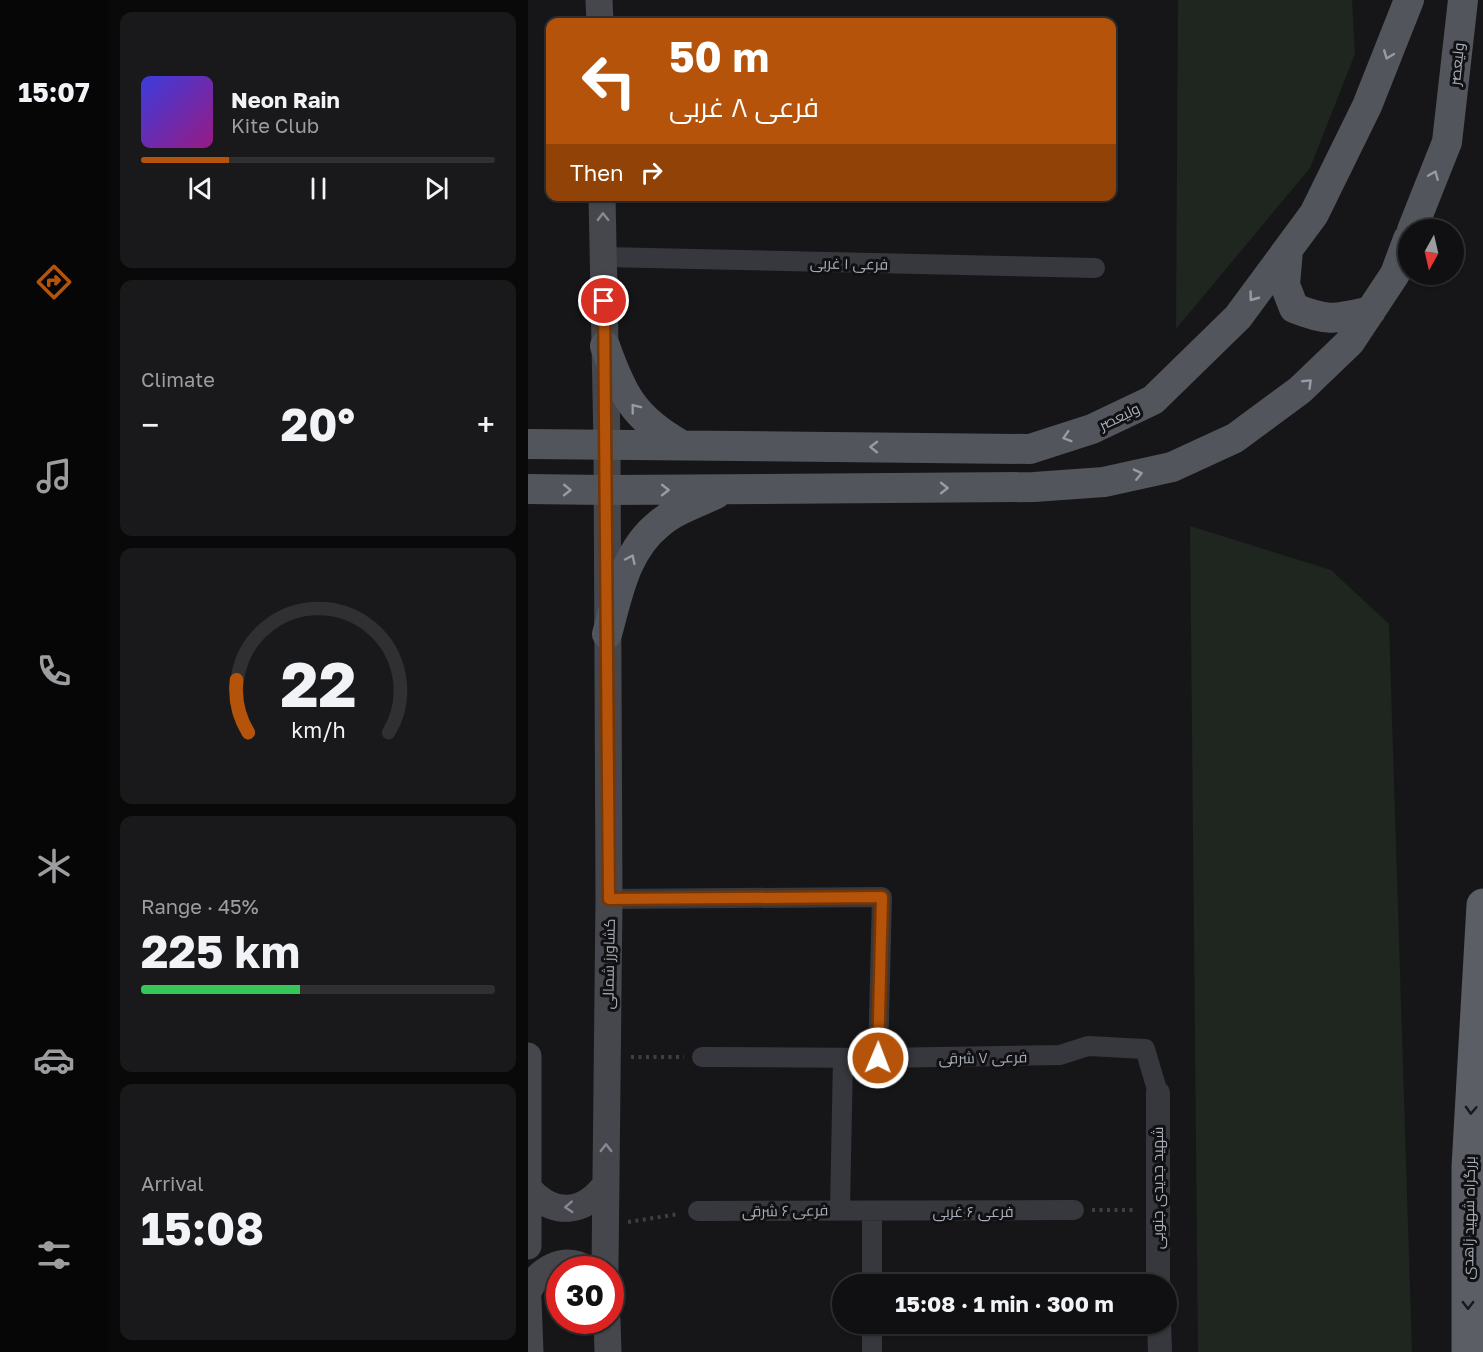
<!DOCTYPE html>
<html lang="en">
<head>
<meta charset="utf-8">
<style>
	body { margin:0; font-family:"Golos Text",Cairo,sans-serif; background:#19191b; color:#f1f3f6; height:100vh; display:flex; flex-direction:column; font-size:22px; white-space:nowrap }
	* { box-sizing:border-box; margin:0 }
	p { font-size:20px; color:#9c9d9f }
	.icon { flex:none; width:33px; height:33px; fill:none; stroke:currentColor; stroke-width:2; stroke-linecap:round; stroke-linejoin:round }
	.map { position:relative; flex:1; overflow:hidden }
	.panel { display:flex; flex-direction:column; gap:12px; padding:12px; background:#09090a; width:420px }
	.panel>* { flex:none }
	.guide { position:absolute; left:18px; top:18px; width:570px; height:183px; border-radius:12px; box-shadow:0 2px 4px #0004,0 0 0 2px #303032; background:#b45309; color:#fff; overflow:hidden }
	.needle { width:39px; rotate:188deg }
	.tools { position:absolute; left:870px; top:219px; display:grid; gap:12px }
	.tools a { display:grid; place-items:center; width:66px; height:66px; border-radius:50%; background:#101012; box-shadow:0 2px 4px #0004,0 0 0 2px #303032; font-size:30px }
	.speed { position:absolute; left:18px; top:1256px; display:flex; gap:12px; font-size:30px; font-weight:700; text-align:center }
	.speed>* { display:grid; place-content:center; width:78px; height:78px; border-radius:50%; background:#101012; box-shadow:0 2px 4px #0004,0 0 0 2px #303032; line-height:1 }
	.speed .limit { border:9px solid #d22; background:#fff; color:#111 }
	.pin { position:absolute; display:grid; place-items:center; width:51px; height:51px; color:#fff; margin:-26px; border:3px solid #fff; border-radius:50%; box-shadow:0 2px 6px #0007 }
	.me { position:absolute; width:66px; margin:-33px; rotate:1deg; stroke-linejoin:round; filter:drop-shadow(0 0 4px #0008) }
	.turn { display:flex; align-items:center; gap:21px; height:126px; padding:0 24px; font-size:27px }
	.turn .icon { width:78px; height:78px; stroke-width:2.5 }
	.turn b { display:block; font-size:42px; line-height:51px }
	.then { display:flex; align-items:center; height:57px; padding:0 24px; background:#0003; gap:12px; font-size:22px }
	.big { font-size:45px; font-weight:700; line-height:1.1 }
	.panel .card { flex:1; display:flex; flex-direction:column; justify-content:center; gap:9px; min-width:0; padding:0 21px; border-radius:12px; background:#19191b }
	.panel .dial { align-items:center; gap:0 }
	.dial svg { height:156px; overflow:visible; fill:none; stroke:#303032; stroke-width:7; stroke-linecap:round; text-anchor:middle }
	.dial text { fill:#f1f3f6; stroke:none }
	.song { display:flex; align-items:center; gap:18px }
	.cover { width:72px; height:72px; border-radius:9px; background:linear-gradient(135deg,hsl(240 70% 55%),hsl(310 70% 35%)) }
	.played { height:6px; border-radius:3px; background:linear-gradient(90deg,#b45309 25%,#303032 25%) }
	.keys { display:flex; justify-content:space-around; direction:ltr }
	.heat { display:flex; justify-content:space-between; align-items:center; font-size:33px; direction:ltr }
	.charge { height:9px; border-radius:4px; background:linear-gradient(90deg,#34c759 45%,#303032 0) }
	.trip { position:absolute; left:304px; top:1274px; width:345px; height:60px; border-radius:30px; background:#101012; box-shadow:0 2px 4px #0004,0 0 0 2px #303032; font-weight:700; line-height:60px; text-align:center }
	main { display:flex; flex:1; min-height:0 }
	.tabs { display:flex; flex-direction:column; width:108px; justify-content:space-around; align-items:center; background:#060607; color:#9c9d9f }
	.tabs .icon { width:42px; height:42px }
	.tabs .on { color:#b45309 }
	.tabs b { font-size:27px; color:#f1f3f6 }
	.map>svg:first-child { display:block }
	.green { fill:#1e261f }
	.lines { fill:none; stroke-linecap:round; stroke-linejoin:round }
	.path { stroke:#3d3f44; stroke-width:4; stroke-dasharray:3 4.5; stroke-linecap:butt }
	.minor { stroke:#37383d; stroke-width:20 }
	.tertiary { stroke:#37383d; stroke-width:24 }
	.secondary { stroke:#45474d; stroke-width:27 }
	.primary { stroke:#53555c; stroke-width:30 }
	.trunk { stroke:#5b5e65; stroke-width:33 }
	.oneway { stroke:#979ba6 }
	.oneway2 { stroke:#858993 }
	.oneway3 { stroke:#18191b }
	.route-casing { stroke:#753606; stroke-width:15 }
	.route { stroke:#b45309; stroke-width:10 }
	.labels { text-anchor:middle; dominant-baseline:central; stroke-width:6; stroke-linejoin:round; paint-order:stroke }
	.street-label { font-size:15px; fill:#a8adb8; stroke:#111113 }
</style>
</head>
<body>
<main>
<nav class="tabs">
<b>15:07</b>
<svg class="icon on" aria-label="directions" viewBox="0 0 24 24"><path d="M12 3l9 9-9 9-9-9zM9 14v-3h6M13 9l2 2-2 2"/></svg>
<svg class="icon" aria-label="music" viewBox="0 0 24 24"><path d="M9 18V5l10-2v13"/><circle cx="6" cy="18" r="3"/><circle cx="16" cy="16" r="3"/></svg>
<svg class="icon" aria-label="phone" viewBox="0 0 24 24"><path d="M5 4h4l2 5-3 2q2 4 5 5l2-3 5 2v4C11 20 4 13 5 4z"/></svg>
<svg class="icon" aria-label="climate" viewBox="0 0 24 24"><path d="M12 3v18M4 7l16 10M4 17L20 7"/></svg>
<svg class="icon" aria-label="car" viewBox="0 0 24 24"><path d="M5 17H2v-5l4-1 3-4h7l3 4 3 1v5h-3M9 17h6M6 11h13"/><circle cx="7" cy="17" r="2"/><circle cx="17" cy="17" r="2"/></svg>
<svg class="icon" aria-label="filters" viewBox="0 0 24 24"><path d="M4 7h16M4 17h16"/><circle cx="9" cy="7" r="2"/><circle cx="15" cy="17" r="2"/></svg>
</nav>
<section class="panel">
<div class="card">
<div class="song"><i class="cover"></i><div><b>Neon Rain</b><p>Kite Club</p></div></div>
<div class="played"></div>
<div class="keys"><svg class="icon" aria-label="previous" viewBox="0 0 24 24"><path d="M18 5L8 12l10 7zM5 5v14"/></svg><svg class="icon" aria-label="pause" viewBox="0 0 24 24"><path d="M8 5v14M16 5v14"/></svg><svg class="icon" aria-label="next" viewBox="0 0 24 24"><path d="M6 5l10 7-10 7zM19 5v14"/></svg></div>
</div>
<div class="card"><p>Climate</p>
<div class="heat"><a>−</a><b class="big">20°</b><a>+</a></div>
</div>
<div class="card dial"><svg viewBox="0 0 100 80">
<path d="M14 69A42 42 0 1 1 86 69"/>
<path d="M14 69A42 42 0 0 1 8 42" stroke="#b45309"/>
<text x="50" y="56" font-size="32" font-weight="700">22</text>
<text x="50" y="72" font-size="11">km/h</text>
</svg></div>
<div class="card"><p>Range · 45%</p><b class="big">225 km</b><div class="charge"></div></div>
<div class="card"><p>Arrival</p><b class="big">15:08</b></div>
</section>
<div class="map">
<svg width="955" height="1352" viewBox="0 0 955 1352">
	<rect width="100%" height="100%" fill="#161618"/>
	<path class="green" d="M650 0H824L827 54 782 168 648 329Z
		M662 526 803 570 861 624 884 1352H670Z"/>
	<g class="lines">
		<path class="path" d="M103 1057H156
			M564 1210H608
			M100 1222 151 1214"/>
		<path class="minor" d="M75 257 567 268
			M81 899 354 897 350 1058
			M174 1057 350 1058 532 1055 560 1046 617 1049 630 1093
			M312 1209 315 1058
			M170 1211 546 1210
			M344 1284V1211
			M344 1352V1323"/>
		<path class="tertiary" d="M630 1093V1284
			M631 1323 632 1352"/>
		<path class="secondary" d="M71 0 72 22
			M74 196 79 444 81 899 77 1269
			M0 1056V1246
			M1 1189C26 1217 56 1214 78 1184
			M0 1292C10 1270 35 1254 59 1269
			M0 1300 2 1352
			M79 1320 80 1352"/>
		<path class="primary" d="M884 230 919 142 935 0
			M760 250 757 285 766 308C801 322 807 319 843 311
			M77 346C94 394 106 418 152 444
			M0 444 502 449 564 429 625 400 710 317 786 214 839 106 881 0
			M0 489 79 490 506 487 576 482 644 467 707 438 772 390 822 342 867 274 880 239
			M79 634C90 595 97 551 131 524 147 510 169 503 188 494"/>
		<path class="trunk" d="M940 1352V1167L955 905"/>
	</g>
	<defs><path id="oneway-chevron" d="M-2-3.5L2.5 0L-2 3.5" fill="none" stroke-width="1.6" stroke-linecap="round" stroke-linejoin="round" transform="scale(1.5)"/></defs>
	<g class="oneway">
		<use href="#oneway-chevron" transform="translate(860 55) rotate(111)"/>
		<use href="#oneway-chevron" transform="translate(906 175) rotate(-68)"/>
		<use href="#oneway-chevron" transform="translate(725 297) rotate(127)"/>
		<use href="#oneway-chevron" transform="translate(780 383) rotate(-44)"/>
		<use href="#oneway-chevron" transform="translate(107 408) rotate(-128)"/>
		<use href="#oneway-chevron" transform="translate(539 437) rotate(163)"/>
		<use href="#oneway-chevron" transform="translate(346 447) rotate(-179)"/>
		<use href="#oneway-chevron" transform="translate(610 474) rotate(-13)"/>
		<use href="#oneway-chevron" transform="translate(416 488)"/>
		<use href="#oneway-chevron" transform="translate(39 490) rotate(1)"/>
		<use href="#oneway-chevron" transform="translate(137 490)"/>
		<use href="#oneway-chevron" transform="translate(103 559) rotate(-65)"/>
	</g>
	<g class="oneway2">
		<use href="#oneway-chevron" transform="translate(75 217) rotate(-91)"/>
		<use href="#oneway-chevron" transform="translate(78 1148) rotate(-90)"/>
		<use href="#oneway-chevron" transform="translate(41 1207) rotate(177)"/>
	</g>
	<g class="oneway3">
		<use href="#oneway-chevron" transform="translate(943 1110) rotate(93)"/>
		<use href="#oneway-chevron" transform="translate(940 1305) rotate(90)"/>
	</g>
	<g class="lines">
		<g class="route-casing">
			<path id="route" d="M76 301 81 899 354 897 350 1058"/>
		</g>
		<use href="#route" class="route"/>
	</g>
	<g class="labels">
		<g class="street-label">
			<text transform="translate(928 64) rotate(-84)">ولیعصر</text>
			<text transform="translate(321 263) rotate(1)">فرعی ۱ غربی</text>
			<text transform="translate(591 416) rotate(-26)">ولیعصر</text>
			<text transform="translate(80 964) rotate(-89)">کشاورز شمالی</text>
			<text transform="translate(455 1057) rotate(-1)">فرعی ۷ شرقی</text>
			<text transform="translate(629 1188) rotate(-90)">شهید جدیدی جنوبی</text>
			<text transform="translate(257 1210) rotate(-1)">فرعی ۶ شرقی</text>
			<text x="445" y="1211">فرعی ۶ غربی</text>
			<text transform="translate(940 1218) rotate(-89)">بزرگراه شهید زاهدی</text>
		</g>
	</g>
</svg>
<div class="tools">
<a><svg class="needle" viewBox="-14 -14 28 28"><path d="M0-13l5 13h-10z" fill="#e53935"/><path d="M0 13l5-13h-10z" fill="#9c9d9f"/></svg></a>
</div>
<div class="speed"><div class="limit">30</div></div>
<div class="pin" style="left:76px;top:301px;background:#d93025"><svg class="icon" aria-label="arrive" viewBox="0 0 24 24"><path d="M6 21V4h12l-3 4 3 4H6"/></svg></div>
<svg class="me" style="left:350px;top:1058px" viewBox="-20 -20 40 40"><circle r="17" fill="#b45309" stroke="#fff" stroke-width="3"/><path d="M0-11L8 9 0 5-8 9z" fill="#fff"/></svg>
<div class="trip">15:08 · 1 min · 300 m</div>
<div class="guide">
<div class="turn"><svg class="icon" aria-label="left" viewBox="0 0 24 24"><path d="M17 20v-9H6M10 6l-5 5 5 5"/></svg><div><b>50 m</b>فرعی ۸ غربی</div></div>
<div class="then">Then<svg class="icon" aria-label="right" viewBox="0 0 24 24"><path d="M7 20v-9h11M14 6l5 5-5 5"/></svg></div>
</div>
</div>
</main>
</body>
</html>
